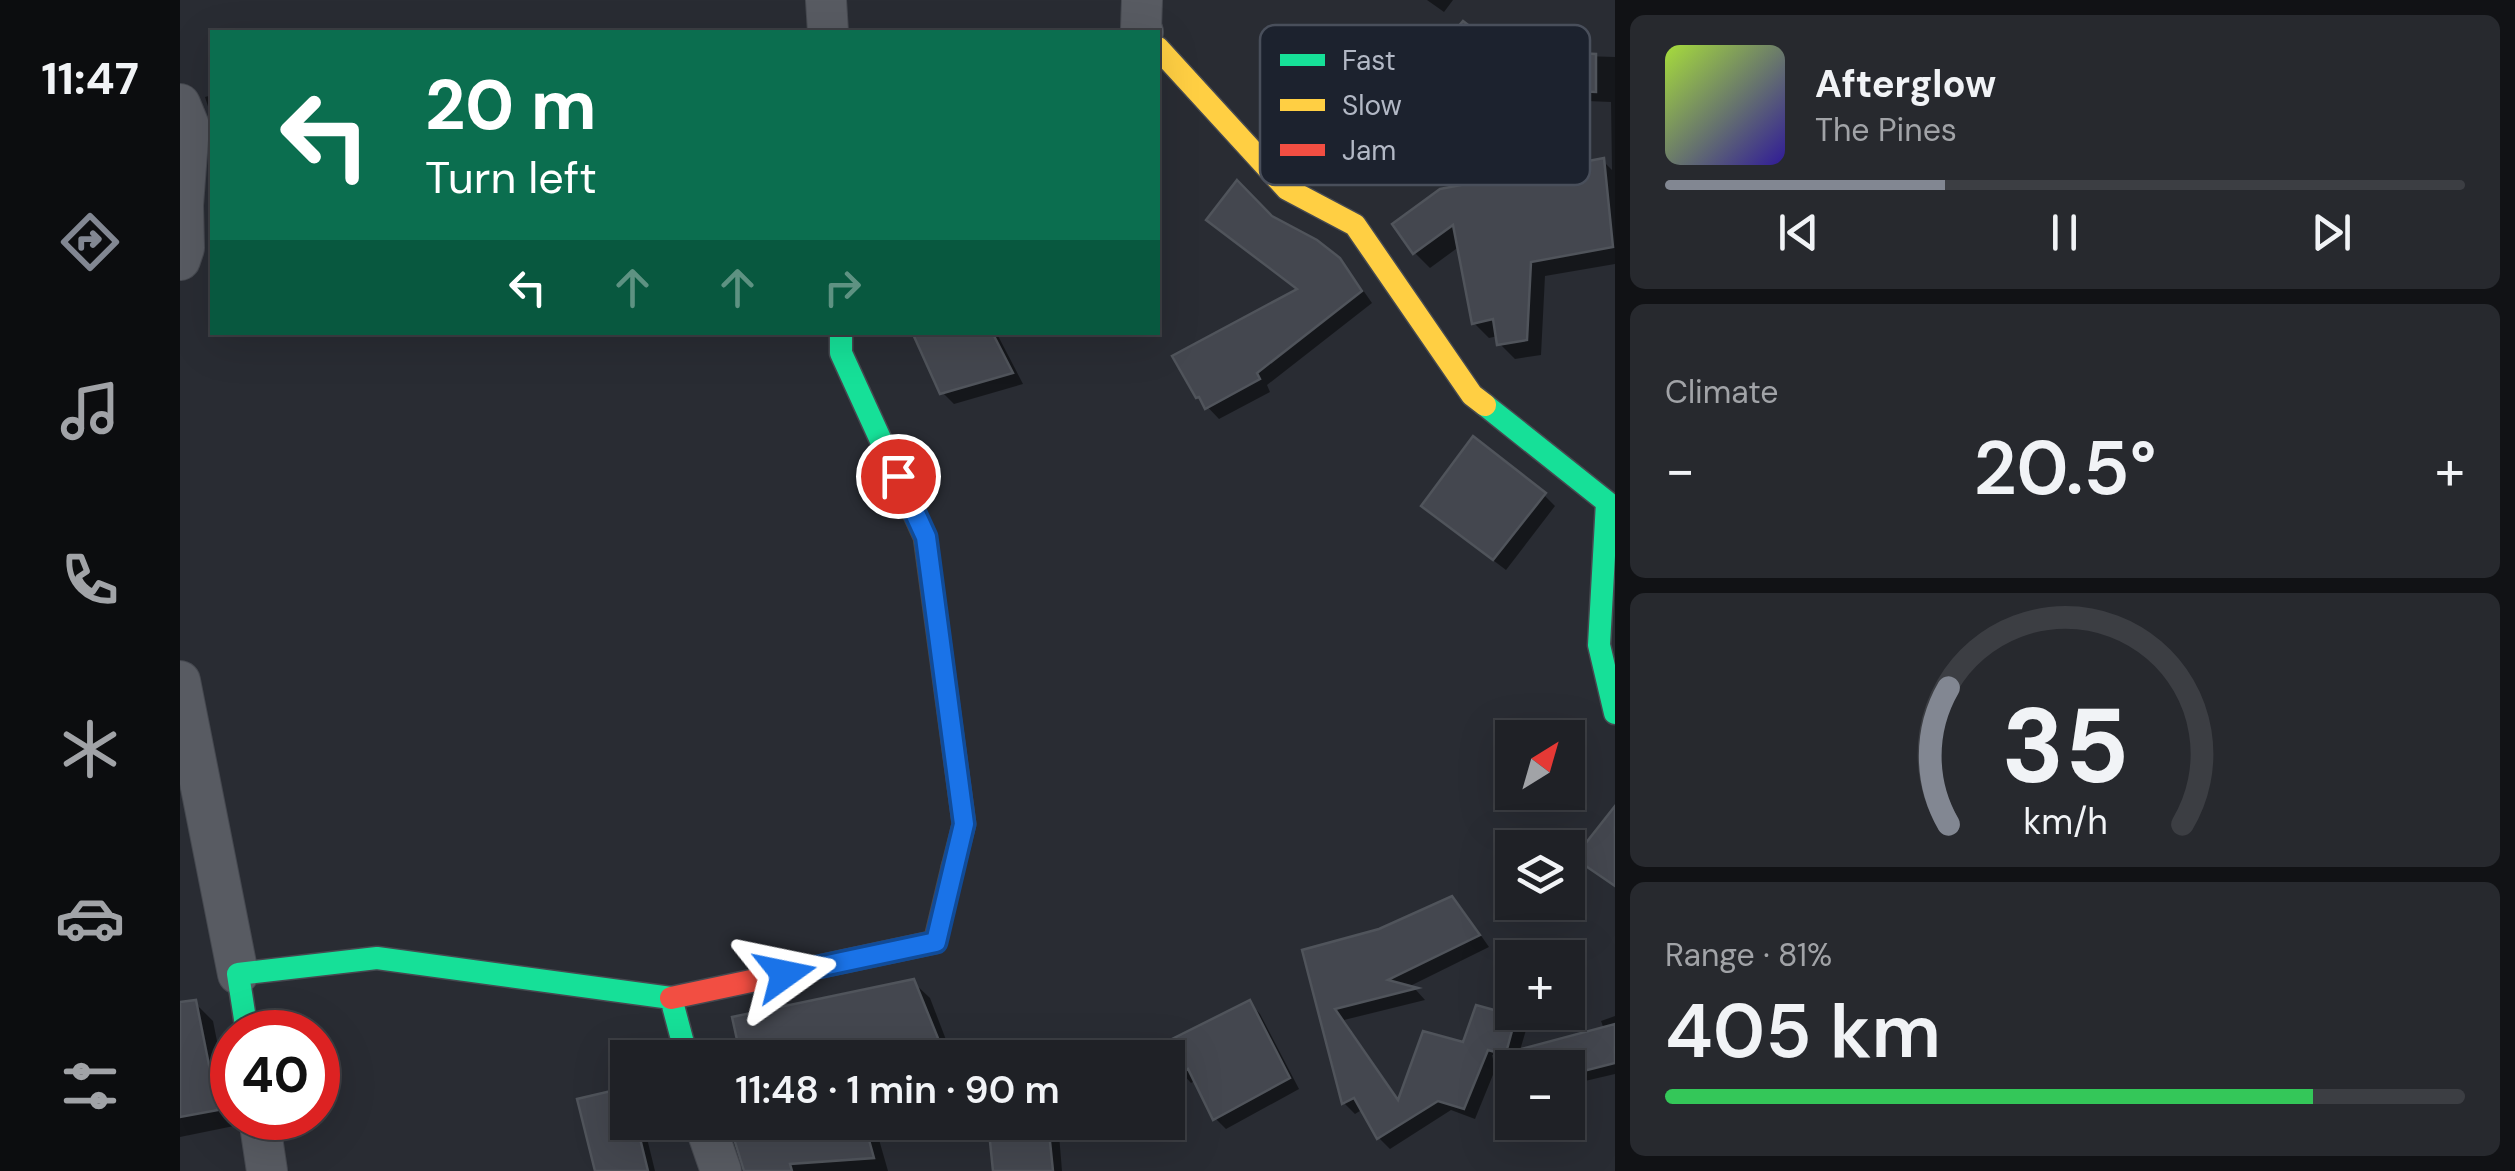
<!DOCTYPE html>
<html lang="en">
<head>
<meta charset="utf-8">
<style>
	body { margin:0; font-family:"DM Sans",sans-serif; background:#27292e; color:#f1f3f6; height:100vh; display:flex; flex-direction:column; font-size:38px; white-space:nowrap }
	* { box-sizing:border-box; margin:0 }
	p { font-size:32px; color:#a1a3a7 }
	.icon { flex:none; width:55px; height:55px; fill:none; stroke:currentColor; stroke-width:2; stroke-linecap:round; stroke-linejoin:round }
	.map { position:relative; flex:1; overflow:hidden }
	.sheet { display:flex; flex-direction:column; gap:15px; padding:15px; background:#111215; width:900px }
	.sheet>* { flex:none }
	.top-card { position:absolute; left:30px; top:30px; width:950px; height:305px; border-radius:0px; box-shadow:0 10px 40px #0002,0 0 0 2px #3c3e43; background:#0b6e4f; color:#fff; overflow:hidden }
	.needle { width:65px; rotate:37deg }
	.tools { position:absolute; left:1315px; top:720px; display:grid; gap:20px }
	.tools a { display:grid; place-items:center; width:90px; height:90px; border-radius:0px; background:#1f2126; box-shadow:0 10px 40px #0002,0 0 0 2px #3c3e43; font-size:50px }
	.speed { position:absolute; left:30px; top:1010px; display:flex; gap:20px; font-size:50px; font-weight:700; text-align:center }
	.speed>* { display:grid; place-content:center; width:130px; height:130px; border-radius:50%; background:#1f2126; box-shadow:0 10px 40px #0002,0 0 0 2px #3c3e43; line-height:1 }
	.speed .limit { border:15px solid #d22; background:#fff; color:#111 }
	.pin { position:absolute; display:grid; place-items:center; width:85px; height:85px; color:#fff; margin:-42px; border:5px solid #fff; border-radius:50%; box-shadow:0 2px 10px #0007 }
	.me { position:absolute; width:110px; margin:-55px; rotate:78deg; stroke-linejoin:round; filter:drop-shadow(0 0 8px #0008) }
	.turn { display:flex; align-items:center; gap:35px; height:210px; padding:0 50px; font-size:45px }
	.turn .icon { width:130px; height:130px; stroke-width:2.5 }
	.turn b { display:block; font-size:70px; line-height:85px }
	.lanes { display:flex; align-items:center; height:95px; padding:0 50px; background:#0003; justify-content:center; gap:50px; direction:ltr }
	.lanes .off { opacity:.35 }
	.big { font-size:75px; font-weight:600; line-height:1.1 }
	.sheet .card { flex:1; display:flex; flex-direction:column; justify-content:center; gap:15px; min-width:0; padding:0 35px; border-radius:15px; background:#27292e }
	.sheet .dial { align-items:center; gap:0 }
	.dial svg { height:260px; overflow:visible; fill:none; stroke:#3c3e43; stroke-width:7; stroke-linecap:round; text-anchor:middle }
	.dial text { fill:#f1f3f6; stroke:none }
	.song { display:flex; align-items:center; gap:30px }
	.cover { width:120px; height:120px; border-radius:15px; background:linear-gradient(135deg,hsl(80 70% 55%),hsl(250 70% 35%)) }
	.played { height:10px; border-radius:5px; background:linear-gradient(90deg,#828792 35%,#3c3e43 35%) }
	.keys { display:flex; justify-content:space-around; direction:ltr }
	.heat { display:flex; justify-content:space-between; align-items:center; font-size:55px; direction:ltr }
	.charge { height:15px; border-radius:8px; background:linear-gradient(90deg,#34c759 81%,#3c3e43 0) }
	.trip { position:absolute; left:430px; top:1040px; width:575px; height:100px; border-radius:0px; background:#1f2126; box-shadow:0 10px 40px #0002,0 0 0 2px #3c3e43; font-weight:600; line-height:100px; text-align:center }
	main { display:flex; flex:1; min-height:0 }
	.tabs { display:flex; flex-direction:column; width:180px; justify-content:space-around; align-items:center; background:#0c0d0f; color:#a1a3a7 }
	.tabs .icon { width:70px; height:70px }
	.tabs .active { color:#828792 }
	.tabs b { font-size:45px; color:#f1f3f6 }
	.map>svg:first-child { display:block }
	.shadow { fill:#0007 }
	.building { fill:#44474f; stroke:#50545b; stroke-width:2.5 }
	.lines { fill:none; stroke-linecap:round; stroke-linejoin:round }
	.street-casing { stroke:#464950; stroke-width:42 }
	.fast-casing { stroke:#464950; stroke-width:25 }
	.slow-casing { stroke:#464950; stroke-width:25 }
	.jam-casing { stroke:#464950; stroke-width:25 }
	.street { stroke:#585b62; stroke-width:40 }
	.fast { stroke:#16e098; stroke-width:22 }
	.slow { stroke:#ffcf43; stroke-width:22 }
	.jam { stroke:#f24e42; stroke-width:22 }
	.route-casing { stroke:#114b97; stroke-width:25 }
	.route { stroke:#1a73e8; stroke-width:18 }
	.key { fill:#1c222e; stroke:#494f5b; stroke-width:2.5 }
	.key-label { font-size:28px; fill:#b2b8c5 }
</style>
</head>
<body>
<main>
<nav class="tabs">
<b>11:47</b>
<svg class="icon active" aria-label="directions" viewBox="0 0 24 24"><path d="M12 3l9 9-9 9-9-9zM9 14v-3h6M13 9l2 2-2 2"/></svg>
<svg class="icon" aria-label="music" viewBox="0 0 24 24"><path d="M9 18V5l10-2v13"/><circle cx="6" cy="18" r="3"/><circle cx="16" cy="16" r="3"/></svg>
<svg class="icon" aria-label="phone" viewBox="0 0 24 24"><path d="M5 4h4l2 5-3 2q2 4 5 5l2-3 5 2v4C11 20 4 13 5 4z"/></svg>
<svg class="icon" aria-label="climate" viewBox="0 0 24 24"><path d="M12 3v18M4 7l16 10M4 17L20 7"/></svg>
<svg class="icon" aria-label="car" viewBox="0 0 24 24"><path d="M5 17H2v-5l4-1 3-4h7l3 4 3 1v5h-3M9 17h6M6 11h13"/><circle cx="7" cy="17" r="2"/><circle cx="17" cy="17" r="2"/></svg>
<svg class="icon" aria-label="filters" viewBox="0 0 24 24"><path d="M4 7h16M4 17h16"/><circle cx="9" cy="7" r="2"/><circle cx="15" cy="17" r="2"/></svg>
</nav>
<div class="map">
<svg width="1435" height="1171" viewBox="0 0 1435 1171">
	<rect width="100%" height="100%" fill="#292c33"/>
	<path class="shadow" d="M1247 0H1273L1264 12Z
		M1374 55 1435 57V264L1365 276 1361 355 1335 359 1320 344 1318 336 1309 338 1294 323 1280 246 1250 268 1235 253 1216 225 1423 161 1432 170 1431 102 1383 100 1372 89Z
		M32 95V119L25 97Z
		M1091 219 1158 260 1171 273 1192 303 1087 385 1090 392 1039 419 1018 397 1120 291 1041 231Z
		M735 332H816L843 384 774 404 762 392Z
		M1364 495 1375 506 1326 570 1256 517 1244 506Z
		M1272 899 1283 910 1309 947 1226 988 1236 990 1245 1000 1164 1020 1220 1102 1285 1045 1335 1018 1346 1030 1336 1064 1319 1060 1295 1119 1271 1110 1210 1149 1199 1138 1183 1109 1175 1114 1164 1103 1125 952 1200 932Z
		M733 982 750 998 773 1058H564Z
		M15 1003 33 1021 54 1126 0 1137V1006Z
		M1070 1003 1080 1014 1119 1089 1046 1129 1036 1119 1016 1080 1011 1083 1001 1072Z
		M1435 1016V1074L1388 1085V1068L1424 1029 1421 1021Z
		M448 1122H463L475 1171H418Z
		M578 1122H694L708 1171H567Z
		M811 1122H878L882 1171H815Z"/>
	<path class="building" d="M1283 21 1313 44 1256 113 1225 89Z
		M1372 52 1416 54V92L1370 90Z
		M1424 158 1433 247 1351 262 1347 340 1317 345 1313 319 1292 324 1273 225 1233 254 1212 224 1260 189Z
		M1057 180 1092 216 1137 240 1160 258 1182 291 1077 373 1080 379 1025 409 1019 397 1016 398 992 356 1117 289 1026 220Z
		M732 332H812L833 373 760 394Z
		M1293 436 1366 493 1313 560 1241 506Z
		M1435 806V886L1394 858Z
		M1272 896 1300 935 1208 980 1238 988 1155 1009 1218 1100 1243 1031 1283 1042 1296 1005 1336 1016 1326 1053 1435 1024V1063L1388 1075V1068H1315L1314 1056 1322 1054 1308 1050 1284 1109 1258 1101 1197 1139 1174 1098 1162 1104 1122 950 1199 929Z
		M734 979 766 1058H561L552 1017Z
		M16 1000 38 1110 0 1117V1002Z
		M1070 1000 1110 1078 1033 1120 1008 1069 999 1073 984 1043Z
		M448 1087V1122H456L468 1171H415L397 1099Z
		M580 1122H684L694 1158 610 1164 612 1171H564L551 1129Z
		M808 1122H868L873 1171H813Z"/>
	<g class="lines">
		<g class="street-casing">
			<path id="street" d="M646 0 648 32
				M962 0 961 29 963 32
				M0 104 9 126 3 205 4 248 0 260
				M0 681 58 974
				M79 1118 87 1171
				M524 1122 541 1171"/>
		</g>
		<g class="fast-casing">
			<path id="fast" d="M661 332V353L745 537 784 824 773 867
				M1305 405 1427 502 1419 645 1435 713
				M67 1032 58 974 197 958 491 998 507 1058"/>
		</g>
		<g class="slow-casing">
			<path id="slow" d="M978 48 1107 189 1175 225 1292 395 1305 405"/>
		</g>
		<g class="jam-casing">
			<path id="jam" d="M491 998 755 942 773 867"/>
		</g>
		<use href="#street" class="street"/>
		<use href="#fast" class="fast"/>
		<use href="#slow" class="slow"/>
		<use href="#jam" class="jam"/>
	</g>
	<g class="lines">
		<g class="route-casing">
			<path id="route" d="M605 974 756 942 784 824 746 537 718 476"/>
		</g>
		<use href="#route" class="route"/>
	</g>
	<rect x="1080" y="25" width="330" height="160" rx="15" class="key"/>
	<rect x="1100" y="54" width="45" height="12" fill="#16e098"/>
	<rect x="1100" y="99" width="45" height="12" fill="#ffcf43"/>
	<rect x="1100" y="144" width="45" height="12" fill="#f24e42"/>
	<g class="key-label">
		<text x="1162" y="70">Fast</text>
		<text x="1162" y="115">Slow</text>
		<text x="1162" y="160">Jam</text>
	</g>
</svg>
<div class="tools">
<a><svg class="needle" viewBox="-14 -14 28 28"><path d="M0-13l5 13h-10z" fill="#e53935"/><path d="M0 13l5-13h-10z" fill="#a1a3a7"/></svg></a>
<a><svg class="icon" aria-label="layers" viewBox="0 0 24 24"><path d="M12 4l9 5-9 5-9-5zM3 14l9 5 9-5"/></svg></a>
<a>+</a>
<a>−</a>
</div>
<div class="speed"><div class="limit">40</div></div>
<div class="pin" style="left:718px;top:476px;background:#d93025"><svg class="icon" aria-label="arrive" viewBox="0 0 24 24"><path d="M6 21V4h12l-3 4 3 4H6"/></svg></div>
<svg class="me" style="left:605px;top:974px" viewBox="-20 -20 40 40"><path d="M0-17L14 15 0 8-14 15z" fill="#1a73e8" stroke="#fff" stroke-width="4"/></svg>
<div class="trip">11:48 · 1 min · 90 m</div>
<div class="top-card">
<div class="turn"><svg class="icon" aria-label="left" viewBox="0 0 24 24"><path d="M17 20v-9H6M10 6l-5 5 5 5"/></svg><div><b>20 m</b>Turn left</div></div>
<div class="lanes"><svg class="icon" aria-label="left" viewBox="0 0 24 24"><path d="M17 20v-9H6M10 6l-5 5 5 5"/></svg><svg class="icon off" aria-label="ahead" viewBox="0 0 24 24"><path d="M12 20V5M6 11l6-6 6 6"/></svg><svg class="icon off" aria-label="ahead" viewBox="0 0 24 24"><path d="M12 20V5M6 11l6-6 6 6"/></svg><svg class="icon off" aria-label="right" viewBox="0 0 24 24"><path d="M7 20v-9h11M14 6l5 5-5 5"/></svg></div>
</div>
</div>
<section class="sheet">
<div class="card">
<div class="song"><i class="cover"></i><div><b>Afterglow</b><p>The Pines</p></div></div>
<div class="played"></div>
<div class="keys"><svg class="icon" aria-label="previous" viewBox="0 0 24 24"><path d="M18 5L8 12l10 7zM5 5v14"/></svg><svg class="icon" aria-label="pause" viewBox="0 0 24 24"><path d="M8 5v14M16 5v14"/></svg><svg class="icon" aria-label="next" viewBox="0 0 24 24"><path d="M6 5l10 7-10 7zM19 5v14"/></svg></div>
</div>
<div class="card"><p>Climate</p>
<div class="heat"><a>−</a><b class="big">20.5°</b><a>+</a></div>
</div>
<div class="card dial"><svg viewBox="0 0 100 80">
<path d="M14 69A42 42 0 1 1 86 69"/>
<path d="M14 69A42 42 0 0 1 14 27" stroke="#828792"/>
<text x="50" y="56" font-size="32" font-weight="700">35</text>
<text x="50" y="72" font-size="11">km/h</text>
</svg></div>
<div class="card"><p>Range · 81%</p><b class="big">405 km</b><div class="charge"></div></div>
</section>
</main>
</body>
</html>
